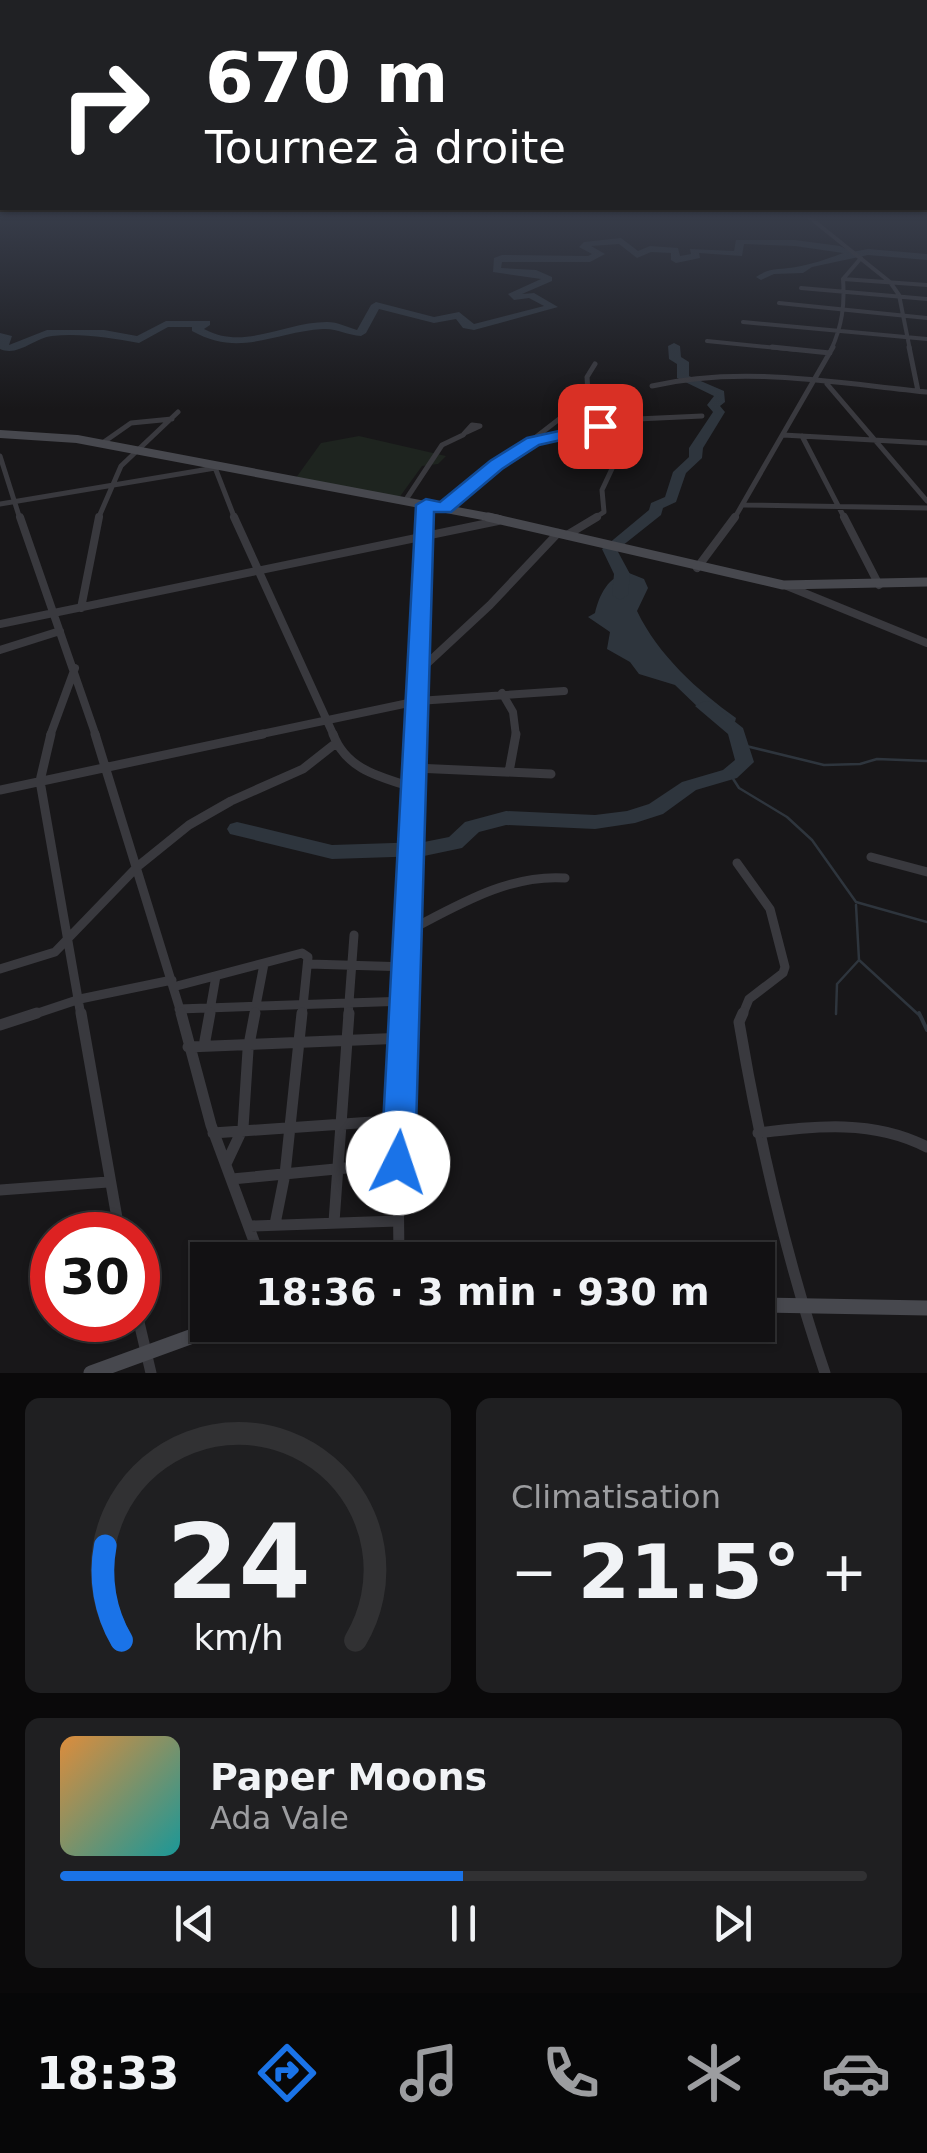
<!DOCTYPE html>
<html lang="fr">
<head>
<meta charset="utf-8">
<style>
	body { margin:0; font-family:"DejaVu Sans",sans-serif; background:#1f1f21; color:#f1f3f6; height:100vh; display:flex; flex-direction:column; font-size:38px; white-space:nowrap }
	* { box-sizing:border-box; margin:0 }
	p { font-size:32px; color:#9c9da0 }
	.icon { flex:none; width:55px; height:55px; fill:none; stroke:currentColor; stroke-width:2; stroke-linecap:round; stroke-linejoin:round }
	.map { position:relative; height:1373px; overflow:hidden }
	.details { display:flex; flex-direction:column; gap:25px; padding:25px; background:#0a090a; flex:1 }
	.details>* { flex:none }
	.hud { position:absolute; left:0px; top:0px; width:928px; height:210px; box-shadow:0 2px 8px #0004,0 0 0 2px #313133; background:#202124; color:#fff; overflow:hidden }
	.speed { position:absolute; left:30px; top:1212px; display:flex; gap:20px; font-size:50px; font-weight:700; text-align:center }
	.speed>* { display:grid; place-content:center; width:130px; height:130px; border-radius:50%; background:#121113; box-shadow:0 2px 8px #0004,0 0 0 2px #313133; line-height:1 }
	.speed .limit { border:15px solid #d22; background:#fff; color:#111 }
	.pin { position:absolute; display:grid; place-items:center; width:85px; height:85px; color:#fff; margin:-42px; border-radius:20px; box-shadow:0 5px 15px #0006 }
	.me { position:absolute; width:110px; margin:-55px; rotate:4deg; stroke-linejoin:round; filter:drop-shadow(0 0 8px #0008) }
	.turn { display:flex; align-items:center; gap:35px; height:210px; padding:0 40px; font-size:45px }
	.turn .icon { width:130px; height:130px; stroke-width:2.5 }
	.turn b { display:block; font-size:70px; line-height:85px }
	.big { font-size:75px; font-weight:600; line-height:1.1 }
	.details .card { flex:1; display:flex; flex-direction:column; justify-content:center; gap:15px; min-width:0; padding:0 35px; border-radius:15px; background:#1f1f21 }
	.details .dial { align-items:center; gap:0 }
	.dial svg { height:260px; overflow:visible; fill:none; stroke:#313133; stroke-width:7; stroke-linecap:round; text-anchor:middle }
	.dial text { fill:#f1f3f6; stroke:none }
	.song { display:flex; align-items:center; gap:30px }
	.cover { width:120px; height:120px; border-radius:15px; background:linear-gradient(135deg,hsl(30 70% 55%),hsl(180 70% 35%)) }
	.played { height:10px; border-radius:5px; background:linear-gradient(90deg,#1a73e8 50%,#313133 50%) }
	.keys { display:flex; justify-content:space-around; direction:ltr }
	.heat { display:flex; justify-content:space-between; align-items:center; font-size:55px; direction:ltr }
	.details .tiles { flex:1; display:grid; gap:25px; grid-template-columns:1fr 1fr }
	.card:last-child { grid-column:span 2 }
	.trip { position:absolute; left:190px; top:1242px; width:585px; height:100px; border-radius:0px; background:#121113; box-shadow:0 2px 8px #0004,0 0 0 2px #313133; font-weight:600; line-height:100px; text-align:center }
	.dock { display:flex; height:160px; justify-content:space-around; align-items:center; background:#070708; color:#9c9da0 }
	.dock .icon { width:70px; height:70px }
	.dock .active { color:#1a73e8 }
	.dock b { font-size:45px; color:#f1f3f6 }
	.map>svg:first-child { display:block }
	.green { fill:#1e241f }
	.water { fill:#2e353d }
	.lines { fill:none; stroke-linecap:round; stroke-linejoin:round }
	.stream-far1 { stroke:#2e353d; stroke-width:2.5 }
	.stream { stroke:#2e353d; stroke-width:4 }
	.river { fill:#2e353d; fill-rule:evenodd }
	.street-far4 { stroke:#39393e; stroke-width:4 }
	.street-far3 { stroke:#39393e; stroke-width:5 }
	.street-far2 { stroke:#39393e; stroke-width:8 }
	.street-far1 { stroke:#39393e; stroke-width:9 }
	.street { stroke:#39393e; stroke-width:11 }
	.secondary-far2 { stroke:#47484e; stroke-width:8 }
	.secondary-far1 { stroke:#47484e; stroke-width:9 }
	.secondary { stroke:#47484e; stroke-width:15 }
	.route { fill:#1a73e8; stroke:#114b97; stroke-width:2.5 }
</style>
</head>
<body>
<div class="map">
<svg width="927" height="1373" viewBox="0 0 927 1373">
	<rect width="100%" height="100%" fill="#181719"/>
	<path class="green" d="M359 436 446 456 438 464 422 466 396 502 293 482 321 443Z"/>
	<path class="water" d="M629 573 644 579 648 588 637 611C658 655 698 691 736 718L735 722 701 710 675 685 639 674 630 662 607 649 610 632 588 617 595 613C599 596 608 575 629 573Z"/>
	<g class="lines">
		<path class="stream-far1" d="M742 745 824 765 860 764 877 759 927 761
			M730 774 739 788 787 817 812 840 856 902 927 922
			M856 905 859 960 920 1016
			M836 1014 837 984 859 960"/>
		<path class="stream" d="M919 1013 927 1030"/>
		<path class="river" d="M621 238 638 251 650 246 678 248 680 256 691 254 690 249 734 251 736 240H795L840 246 852 252 868 249 927 254V260L868 255 812 267 803 273 774 274 761 280 756 277C770 267 780 270 796 267 810 265 830 258 843 253L795 246 744 244 742 256 699 253 700 258 676 263 671 260V253L651 252 637 258 619 244 591 246 605 254 590 262H502L501 268 536 270 552 277V281L522 294 534 293 558 307 474 330 463 328 456 319 434 323 379 309 366 333 361 336C347 335 336 328 323 329 274 332 240 358 192 331V327H168L139 343C111 338 81 333 52 336 34 338 18 357 0 349V333L12 336 9 345 47 330H104L137 336 166 321H210V325L204 329C244 351 285 322 327 322 338 322 347 327 357 330L371 305 376 302 434 317 459 312 474 324 544 306 529 298 514 300 508 294 541 279 493 272 494 258 502 255 588 256 592 254 579 247 584 242Z
			M674 343 680 346 681 357 689 362V376L724 391 725 402 720 406 725 412 703 448 702 458 686 473 676 502 663 508 661 515 617 550 630 574 628 595 620 600 612 595 614 574 602 549 649 510 651 503 665 497 673 472 689 457V448L713 412 707 405 714 396 677 378V364L669 359 668 346Z
			M704 701 710 702 743 728 754 762 737 778 696 790 663 814 635 823 595 829 506 825 479 832 462 848 424 856 332 859 230 834 227 829 230 824 237 822 332 845 424 842 449 837 465 822 506 811 595 815 627 811 649 804 682 782 723 770 735 760 728 734 695 706Z"/>
		<path class="street-far4" d="M809 217 890 282 899 295 910 350
			M843 279 927 285
			M801 288 927 299
			M779 303 927 318
			M743 322 927 339
			M707 341 798 350
			M831 350C842 326 845 305 843 279L861 258"/>
		<path class="street-far3" d="M772 347 830 353
			M909 347 918 391
			M827 384 927 501
			M652 386C743 365 836 383 927 392
			M783 435 927 443
			M802 436 845 519
			M533 442 637 419 702 416
			M101 444 131 423 172 419
			M0 456 20 519
			M214 465 235 519
			M405 501 442 445 463 435 472 425 480 426 467 432
			M0 504 215 468
			M744 505 927 508
			M444 508 580 403 588 393 587 377 595 364
			M98 519 121 466 178 412
			M425 519 426 505
			M593 519 604 512 602 490 617 458
			M734 519 833 347"/>
		<path class="street-far2" d="M20 517 96 736
			M234 517 334 736
			M844 517 879 585
			M567 535 597 517
			M697 568 735 517
			M787 586 927 643
			M81 608 99 517
			M0 624 498 521
			M0 650 60 631
			M419 671 490 605 558 533
			M502 693 513 712 516 736
			M50 736 75 668
			M252 736 418 701 564 691
			M416 736 426 517"/>
		<path class="street-far1" d="M51 734 40 781 81 1016
			M95 734 182 1016
			M333 734C346 770 381 777 415 788
			M415 768 551 774
			M509 772 516 734
			M0 790 263 734
			M871 857 927 872
			M737 863 770 909 785 967 783 973 749 999 742 1016
			M410 930C458 905 509 874 565 878
			M309 964 409 967
			M0 969 55 952 137 867 189 825 231 801 303 769 336 743
			M173 987 302 953 308 957 302 1016
			M179 1009 407 1001
			M29 1016 80 999 172 980
			M209 1016 216 976
			M254 1016 264 964
			M348 1016 354 935
			M404 1016 416 734"/>
		<path class="street" d="M81 1013 120 1235
			M181 1013 211 1125 261 1260
			M743 1013 739 1022C759 1141 786 1258 825 1373
			M0 1025 37 1013
			M204 1046 210 1013
			M188 1047 405 1038
			M213 1133 401 1120
			M758 1133C816 1126 873 1119 927 1147
			M226 1164 243 1128 248 1050 255 1013
			M232 1179 398 1163
			M0 1190 108 1182
			M334 1222 349 1013
			M275 1224 285 1174 302 1013
			M251 1226 397 1221
			M399 1260 398 1163 404 1013
			M138 1318 151 1373"/>
		<path class="secondary-far2" d="M0 434 77 439 499 519"/>
		<path class="secondary-far1" d="M488 517 783 585 927 582"/>
		<path class="secondary" d="M758 1305 927 1308
			M91 1373 223 1325"/>
	</g>
	<linearGradient id="sky" x2="0" y2="1"><stop stop-color="#0d0d0e"/><stop offset="0.53" stop-color="#373c49"/><stop offset="1" stop-color="#373c49" stop-opacity="0"/></linearGradient>
	<rect width="927" height="409" fill="url(#sky)"/>
	<path class="route" d="M600 422 609 426 606 430 539 445 502 469 451 512H434L415 1163 410 1174 398 1178 386 1174 381 1163 416 505 426 499 440 502 490 461 527 438Z"/>
</svg>
<div class="speed"><div class="limit">30</div></div>
<div class="pin" style="left:600px;top:426px;background:#d93025"><svg class="icon" aria-label="arrive" viewBox="0 0 24 24"><path d="M6 21V4h12l-3 4 3 4H6"/></svg></div>
<svg class="me" style="left:398px;top:1163px" viewBox="-20 -20 40 40"><circle r="19" fill="#fff"/><path d="M0-13L10 11 0 6-10 11z" fill="#1a73e8"/></svg>
<div class="trip">18:36 · 3 min · 930 m</div>
<div class="hud">
<div class="turn"><svg class="icon" aria-label="right" viewBox="0 0 24 24"><path d="M7 20v-9h11M14 6l5 5-5 5"/></svg><div><b>670 m</b>Tournez à droite</div></div>
</div>
</div>
<section class="details">
<div class="tiles">
<div class="card dial"><svg viewBox="0 0 100 80">
<path d="M14 69A42 42 0 1 1 86 69"/>
<path d="M14 69A42 42 0 0 1 9 40" stroke="#1a73e8"/>
<text x="50" y="56" font-size="32" font-weight="700">24</text>
<text x="50" y="72" font-size="11">km/h</text>
</svg></div>
<div class="card"><p>Climatisation</p>
<div class="heat"><a>−</a><b class="big">21.5°</b><a>+</a></div>
</div>
<div class="card">
<div class="song"><i class="cover"></i><div><b>Paper Moons</b><p>Ada Vale</p></div></div>
<div class="played"></div>
<div class="keys"><svg class="icon" aria-label="previous" viewBox="0 0 24 24"><path d="M18 5L8 12l10 7zM5 5v14"/></svg><svg class="icon" aria-label="pause" viewBox="0 0 24 24"><path d="M8 5v14M16 5v14"/></svg><svg class="icon" aria-label="next" viewBox="0 0 24 24"><path d="M6 5l10 7-10 7zM19 5v14"/></svg></div>
</div>
</div>
</section>
<nav class="dock">
<b>18:33</b>
<svg class="icon active" aria-label="directions" viewBox="0 0 24 24"><path d="M12 3l9 9-9 9-9-9zM9 14v-3h6M13 9l2 2-2 2"/></svg>
<svg class="icon" aria-label="music" viewBox="0 0 24 24"><path d="M9 18V5l10-2v13"/><circle cx="6" cy="18" r="3"/><circle cx="16" cy="16" r="3"/></svg>
<svg class="icon" aria-label="phone" viewBox="0 0 24 24"><path d="M5 4h4l2 5-3 2q2 4 5 5l2-3 5 2v4C11 20 4 13 5 4z"/></svg>
<svg class="icon" aria-label="climate" viewBox="0 0 24 24"><path d="M12 3v18M4 7l16 10M4 17L20 7"/></svg>
<svg class="icon" aria-label="car" viewBox="0 0 24 24"><path d="M5 17H2v-5l4-1 3-4h7l3 4 3 1v5h-3M9 17h6M6 11h13"/><circle cx="7" cy="17" r="2"/><circle cx="17" cy="17" r="2"/></svg>
</nav>
</body>
</html>
